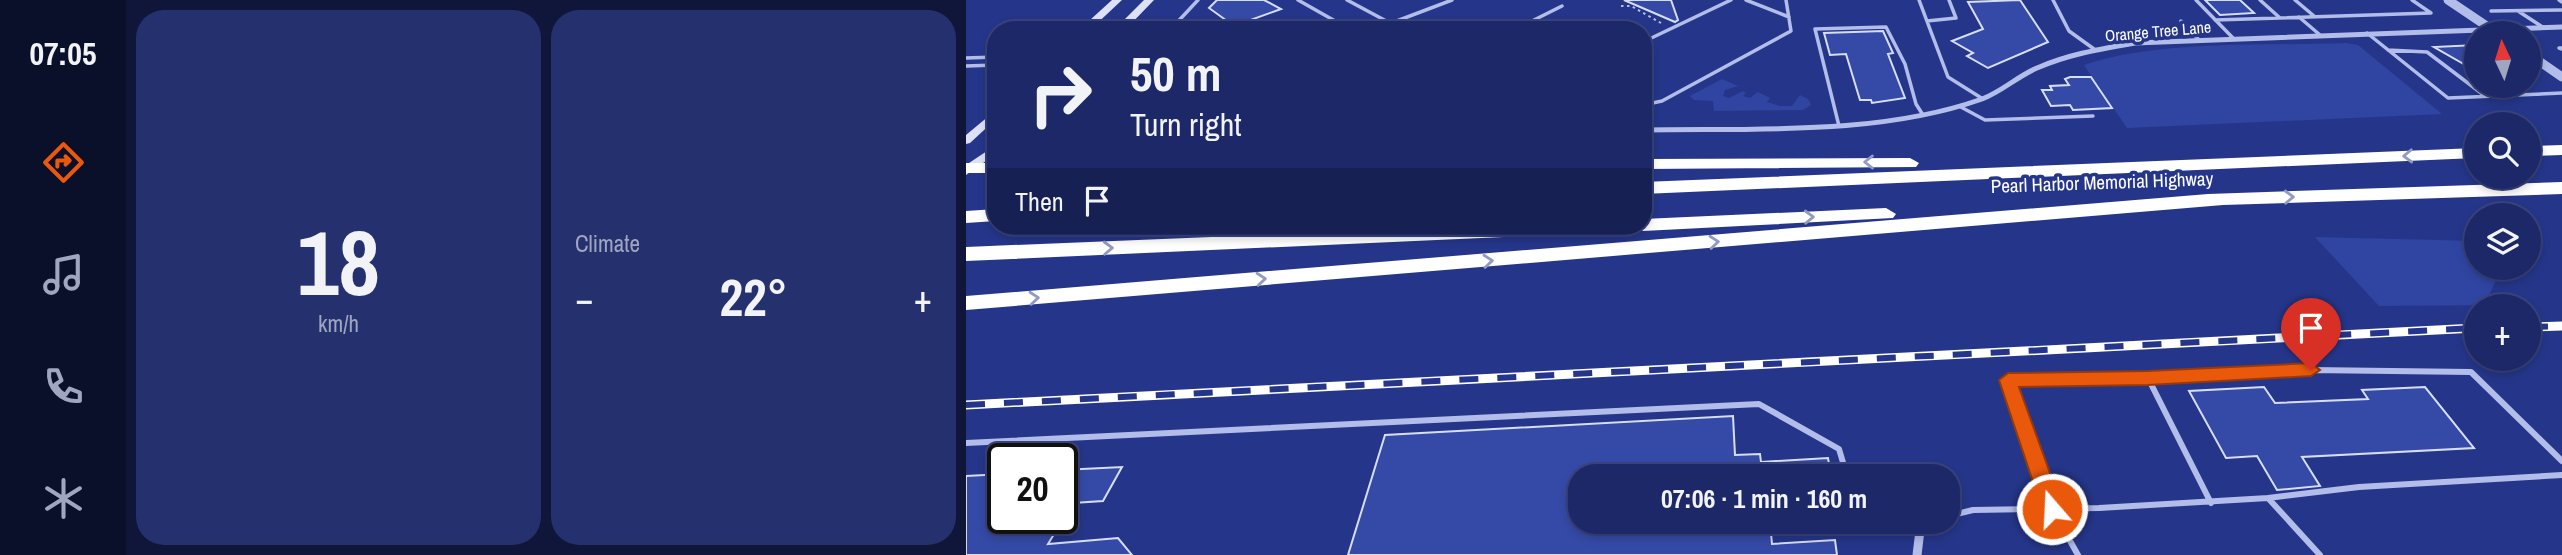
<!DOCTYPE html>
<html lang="en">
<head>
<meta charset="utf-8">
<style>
	body { margin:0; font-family:"Archivo Narrow",sans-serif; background:#25306e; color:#f1f3f6; height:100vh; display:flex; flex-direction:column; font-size:26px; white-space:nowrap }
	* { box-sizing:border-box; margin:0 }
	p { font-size:23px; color:#a0a6c0 }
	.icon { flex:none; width:38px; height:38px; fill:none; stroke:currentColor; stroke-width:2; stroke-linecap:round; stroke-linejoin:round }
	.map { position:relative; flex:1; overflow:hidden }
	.side { display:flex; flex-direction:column; gap:10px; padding:10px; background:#0f1639; width:840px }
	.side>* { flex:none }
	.banner { position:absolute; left:21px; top:21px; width:665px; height:214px; border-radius:28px; box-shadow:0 4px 10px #0003,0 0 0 2px #3a447c; background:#1c2868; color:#f1f3f6; overflow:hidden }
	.needle { width:46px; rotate:356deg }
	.fabs { position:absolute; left:1498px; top:21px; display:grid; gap:14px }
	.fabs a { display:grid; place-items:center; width:77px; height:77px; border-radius:50%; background:#1c2868; box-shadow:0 4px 10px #0003,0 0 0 2px #3a447c; font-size:35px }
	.speed { position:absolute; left:21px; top:443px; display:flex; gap:14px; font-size:35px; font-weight:700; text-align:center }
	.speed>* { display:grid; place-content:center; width:91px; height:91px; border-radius:50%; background:#1c2868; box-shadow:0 4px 10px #0003,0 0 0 2px #3a447c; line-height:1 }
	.speed .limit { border:4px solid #111; border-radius:10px; background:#fff; color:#111 }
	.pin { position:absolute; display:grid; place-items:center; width:60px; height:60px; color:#fff; margin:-72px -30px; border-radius:50% 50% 50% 0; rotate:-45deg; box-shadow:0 0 7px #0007 }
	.pin .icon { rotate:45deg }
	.me { position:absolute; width:77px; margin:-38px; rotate:341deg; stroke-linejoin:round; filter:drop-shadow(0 0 5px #0008) }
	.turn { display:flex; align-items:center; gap:24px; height:147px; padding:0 28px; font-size:32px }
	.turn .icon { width:91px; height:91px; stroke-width:2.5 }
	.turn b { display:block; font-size:49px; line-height:60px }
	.then { display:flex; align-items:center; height:66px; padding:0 28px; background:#0003; gap:14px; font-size:26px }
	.big { font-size:52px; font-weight:700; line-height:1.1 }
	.side .widget { flex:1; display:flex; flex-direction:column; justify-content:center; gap:10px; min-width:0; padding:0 24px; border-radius:28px; background:#25306e }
	.side .dial { align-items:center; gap:0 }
	.dial b { font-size:91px; line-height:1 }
	.heat { display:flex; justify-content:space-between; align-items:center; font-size:38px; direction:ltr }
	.side .tiles { flex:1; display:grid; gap:10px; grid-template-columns:repeat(2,1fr) }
	.trip { position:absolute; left:602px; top:464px; width:392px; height:70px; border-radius:28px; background:#1c2868; box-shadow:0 4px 10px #0003,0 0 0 2px #3a447c; font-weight:700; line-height:70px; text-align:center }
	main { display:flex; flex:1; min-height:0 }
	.dock { display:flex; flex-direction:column; width:126px; justify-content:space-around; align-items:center; background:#0b102a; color:#a0a6c0 }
	.dock .icon { width:49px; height:49px }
	.dock .selected { color:#ea580c }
	.dock b { font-size:32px; color:#f1f3f6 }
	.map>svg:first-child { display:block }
	.green { fill:#2f45a1 }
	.building { fill:#354aa6; stroke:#d6ddf7; stroke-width:2 }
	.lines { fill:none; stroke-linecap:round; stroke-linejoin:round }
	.path { stroke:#b2bdea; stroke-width:2; stroke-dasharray:2.5 3.5; stroke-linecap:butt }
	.service-far1 { stroke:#b2bdea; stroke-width:3.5 }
	.service { stroke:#b2bdea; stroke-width:6 }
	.minor-far1 { stroke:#b2bdea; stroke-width:5 }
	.minor { stroke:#b2bdea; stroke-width:9 }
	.tertiary { stroke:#b2bdea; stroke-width:9 }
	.secondary { fill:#dde1f8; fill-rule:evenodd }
	.motorway { fill:#fff; fill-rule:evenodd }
	.rail-casing { stroke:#fff; stroke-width:9 }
	.rail { stroke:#25368a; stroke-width:6; stroke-dasharray:19; stroke-linecap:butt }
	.oneway { stroke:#929ac4 }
	.route { fill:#ea580c; stroke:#983908; stroke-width:2 }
	.labels { text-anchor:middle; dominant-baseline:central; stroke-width:7; stroke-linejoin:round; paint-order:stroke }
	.far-street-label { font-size:16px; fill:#fff; stroke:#25368a }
	.street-label { font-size:19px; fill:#fff; stroke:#25368a }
</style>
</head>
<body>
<main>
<nav class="dock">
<b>07:05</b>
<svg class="icon selected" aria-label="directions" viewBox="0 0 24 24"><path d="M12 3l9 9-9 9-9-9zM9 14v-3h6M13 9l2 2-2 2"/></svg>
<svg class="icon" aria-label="music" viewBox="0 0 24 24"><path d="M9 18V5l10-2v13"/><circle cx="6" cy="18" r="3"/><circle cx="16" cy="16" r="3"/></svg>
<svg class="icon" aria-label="phone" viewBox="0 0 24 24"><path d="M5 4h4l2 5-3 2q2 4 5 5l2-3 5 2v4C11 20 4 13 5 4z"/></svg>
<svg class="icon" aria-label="climate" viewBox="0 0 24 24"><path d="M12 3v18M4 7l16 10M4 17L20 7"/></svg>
</nav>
<section class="side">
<div class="tiles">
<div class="widget dial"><b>18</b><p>km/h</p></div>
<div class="widget"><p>Climate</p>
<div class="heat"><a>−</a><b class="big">22°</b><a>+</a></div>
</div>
</div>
</section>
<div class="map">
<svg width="1596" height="555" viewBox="0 0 1596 555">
	<rect width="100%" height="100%" fill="#25368a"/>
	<path class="green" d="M1380 43 1392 45 1476 114 1161 128 1118 65C1192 40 1301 46 1380 43Z
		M756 79 772 86 759 90 757 96 763 98 777 91 780 93 777 96 784 98 792 92 804 98 801 102 814 106H826L834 95 842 99 845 105 837 110 748 111 747 101 728 100 724 96Z
		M1349 237 1510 241V268H1535L1519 305 1413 306Z"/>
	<path class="building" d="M251 0H298L315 9 268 26 243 8Z
		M658 0H705L712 20 709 22Z
		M1054 0 1082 42 1022 68 1001 56 1007 53 986 41 1017 29 1002 2Z
		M1239 0H1274L1288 13 1254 15Z
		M917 31 927 53 922 54 939 98 906 103 905 100H894L880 54 864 55 858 33Z
		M1510 45V71L1468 47Z
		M1104 77H1125L1146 108 1107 110 1104 105 1085 106 1076 90H1086L1084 86 1103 85 1099 79Z
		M1298 387 1309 403 1402 399 1396 390 1459 387 1508 448 1336 457 1354 486 1311 490 1291 456 1260 458 1223 391Z
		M767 416 769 455 794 454 795 462 862 458 865 476H614V522H804L806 544 869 540 871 555H382L419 435Z
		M156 467 137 501 107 503 82 544 152 538 166 555H0V476L37 474V518H96V470Z"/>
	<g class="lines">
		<path class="path" d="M655 6H665L695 23"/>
		<path class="service-far1" d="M332 0 385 30
			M381 0 424 23
			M780 0 823 17
			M953 0 982 77 1017 99
			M1087 0 1103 31 1128 49
			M1230 0 1267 38
			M1294 0 1314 18
			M1329 0 1348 16
			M1593 0 1596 2
			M1525 11 1596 10
			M1552 11 1578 28
			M1333 17 1354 35
			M1249 20 1465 13 1446 0
			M961 21 990 18 983 0
			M1215 21 1232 39
			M204 30 232 0
			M295 30 320 21 335 30
			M407 30 486 0
			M570 30 564 25 566 21 596 6
			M1401 33 1482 98 1596 93
			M677 42 765 0
			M1596 48H1593L1596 49
			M1422 50 1461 52 1519 96
			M0 58 30 57
			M0 66 30 65
			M677 105 696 101 825 31 820 0
			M993 106 1019 120 1127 116
			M873 126 849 29 920 27 939 64 950 104 957 115"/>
		<path class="service" d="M0 443 793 404 873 449 881 476
			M1302 498 1393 487 1596 475
			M1245 503 1182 378 1345 370 1505 372 1596 461
			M982 516 1007 510 1133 508 1302 498 1354 555
			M901 522H956
			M1112 555 1086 509 1042 380 1182 378"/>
		<path class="minor-far1" d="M677 130C786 128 912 136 1016 99 1035 92 1052 76 1071 68 1103 54 1135 49 1169 43L1596 27"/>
		<path class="minor" d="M951 555 955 522"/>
		<path class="tertiary" d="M1482 0 1531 33
			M1563 54 1596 77"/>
		<path class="secondary" d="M146 0H156L124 30H113Z
			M178 0H188L159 30H148Z
			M30 110V119L4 143 0 144V135Z
			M30 145V154L0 175V165Z"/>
		<path class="motorway" d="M1596 145V155L1563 156V146Z
			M1510 148V158L677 194V182Z
			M944 158 953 163 950 167 677 169V159Z
			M0 163H30V173H0Z
			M1596 182V194L1257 205 0 310V296L1242 194Z
			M920 208 930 214 927 218 677 231 668 226H677V219Z
			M30 209V221L0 223V211Z
			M511 226H660L650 232 0 261V247Z"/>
		<g class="rail-casing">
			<path id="rail" d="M1563 327 1596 326
				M0 405 1510 328"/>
		</g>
		<use href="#rail" class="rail"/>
	</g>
	<defs><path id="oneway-chevron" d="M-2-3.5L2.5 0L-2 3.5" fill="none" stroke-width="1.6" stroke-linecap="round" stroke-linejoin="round" transform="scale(1.75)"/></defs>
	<g class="oneway">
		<use href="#oneway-chevron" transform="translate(1442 156) rotate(178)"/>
		<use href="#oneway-chevron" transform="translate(903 162) rotate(180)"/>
		<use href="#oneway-chevron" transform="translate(1323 197) rotate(-2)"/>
		<use href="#oneway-chevron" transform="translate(843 217) rotate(-2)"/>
		<use href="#oneway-chevron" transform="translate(748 242) rotate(-5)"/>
		<use href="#oneway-chevron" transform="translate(142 248) rotate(-2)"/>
		<use href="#oneway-chevron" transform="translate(522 261) rotate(-5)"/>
		<use href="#oneway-chevron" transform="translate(295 279) rotate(-5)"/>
		<use href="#oneway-chevron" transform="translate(68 298) rotate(-5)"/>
	</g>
	<path class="route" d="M1345 363 1354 370 1345 376 1182 385 1053 387 1097 509 1094 515 1086 518 1079 515 1076 509 1033 380 1042 373 1182 371Z"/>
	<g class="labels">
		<g class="far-street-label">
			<text transform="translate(1192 31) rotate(-5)">Orange Tree Lane</text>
		</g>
		<g class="street-label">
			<text transform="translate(1136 182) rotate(-2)">Pearl Harbor Memorial Highway</text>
		</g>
	</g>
</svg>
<div class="fabs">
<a><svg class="needle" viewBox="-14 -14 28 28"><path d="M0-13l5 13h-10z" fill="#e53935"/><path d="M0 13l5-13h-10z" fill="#a0a6c0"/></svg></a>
<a><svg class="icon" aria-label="search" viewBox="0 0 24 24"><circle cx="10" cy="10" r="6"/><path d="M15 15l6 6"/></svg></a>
<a><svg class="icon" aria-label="layers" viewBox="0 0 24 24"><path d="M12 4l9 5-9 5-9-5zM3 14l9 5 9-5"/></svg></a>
<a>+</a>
</div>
<div class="speed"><div class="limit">20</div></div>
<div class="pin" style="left:1345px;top:370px;background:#d93025"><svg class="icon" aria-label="arrive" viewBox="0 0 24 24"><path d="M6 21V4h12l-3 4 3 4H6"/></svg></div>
<svg class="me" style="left:1086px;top:509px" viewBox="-20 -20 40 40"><circle r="17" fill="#ea580c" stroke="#fff" stroke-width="3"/><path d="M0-11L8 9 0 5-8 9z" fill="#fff"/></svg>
<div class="trip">07:06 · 1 min · 160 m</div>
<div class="banner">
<div class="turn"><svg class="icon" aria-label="right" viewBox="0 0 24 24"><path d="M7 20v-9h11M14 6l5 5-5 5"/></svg><div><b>50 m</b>Turn right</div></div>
<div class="then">Then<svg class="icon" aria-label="arrive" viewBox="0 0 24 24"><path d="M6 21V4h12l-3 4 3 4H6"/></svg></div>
</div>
</div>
</main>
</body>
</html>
